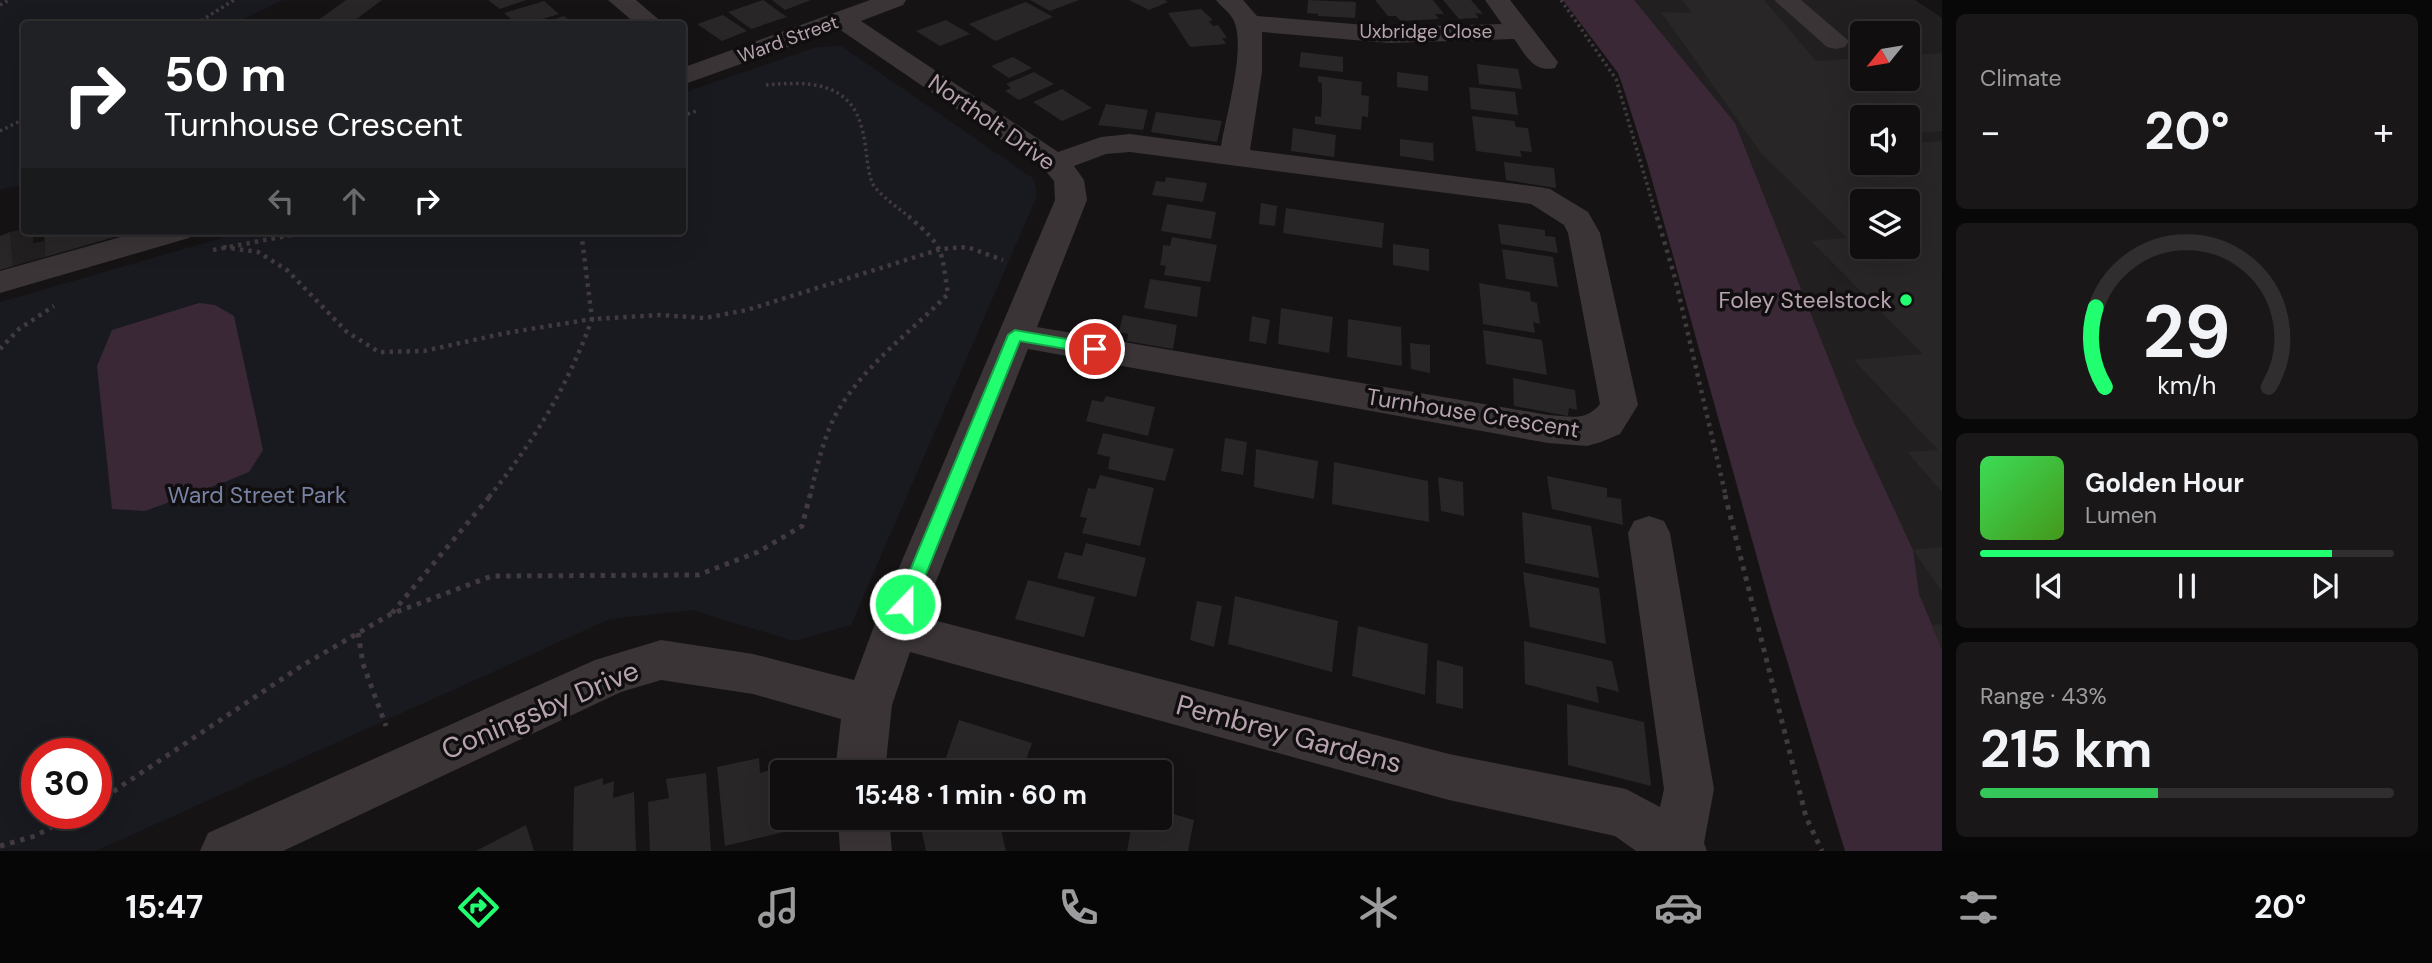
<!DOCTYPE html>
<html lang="en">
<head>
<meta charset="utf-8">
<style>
	body { margin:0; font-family:"DM Sans",sans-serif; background:#191718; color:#f1f3f6; height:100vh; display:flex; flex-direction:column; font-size:26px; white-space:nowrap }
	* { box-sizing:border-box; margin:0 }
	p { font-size:23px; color:#9c9c9e }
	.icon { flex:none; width:38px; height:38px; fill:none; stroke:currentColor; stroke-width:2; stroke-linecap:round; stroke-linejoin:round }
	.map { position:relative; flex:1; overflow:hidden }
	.sheet { display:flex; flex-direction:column; gap:14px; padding:14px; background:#090808; width:490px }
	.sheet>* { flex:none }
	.banner { position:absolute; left:21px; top:21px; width:665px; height:214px; border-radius:7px; box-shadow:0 7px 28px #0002,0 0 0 2px #302e2f; background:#202124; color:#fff; overflow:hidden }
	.needle { width:46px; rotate:240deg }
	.tools { position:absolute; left:1850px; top:21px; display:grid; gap:14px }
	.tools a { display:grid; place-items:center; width:70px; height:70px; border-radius:7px; background:#100e0f; box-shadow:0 7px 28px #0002,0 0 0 2px #302e2f; font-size:35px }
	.speed { position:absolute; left:21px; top:738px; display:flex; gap:14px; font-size:35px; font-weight:700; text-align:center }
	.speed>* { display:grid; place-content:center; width:91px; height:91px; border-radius:50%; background:#100e0f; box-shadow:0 7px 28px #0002,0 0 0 2px #302e2f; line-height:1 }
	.speed .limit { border:10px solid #d22; background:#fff; color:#111 }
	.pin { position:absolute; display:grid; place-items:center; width:60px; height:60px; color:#fff; margin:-30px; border:4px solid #fff; border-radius:50%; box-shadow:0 2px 7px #0007 }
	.me { position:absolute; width:77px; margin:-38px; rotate:22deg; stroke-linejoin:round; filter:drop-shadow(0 0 5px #0008) }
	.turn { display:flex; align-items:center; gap:24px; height:147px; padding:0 28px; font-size:32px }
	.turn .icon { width:91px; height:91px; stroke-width:2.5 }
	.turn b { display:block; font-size:49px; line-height:60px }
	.lanes { display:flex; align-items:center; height:66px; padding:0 28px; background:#0003; justify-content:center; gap:35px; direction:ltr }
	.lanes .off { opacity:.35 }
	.big { font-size:52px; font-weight:700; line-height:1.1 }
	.sheet .card { flex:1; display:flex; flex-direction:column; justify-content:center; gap:10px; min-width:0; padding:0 24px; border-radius:10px; background:#191718 }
	.sheet .dial { align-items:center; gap:0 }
	.dial svg { height:182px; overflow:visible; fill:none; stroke:#302e2f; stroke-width:7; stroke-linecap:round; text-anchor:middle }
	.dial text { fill:#f1f3f6; stroke:none }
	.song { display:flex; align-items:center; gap:21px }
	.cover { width:84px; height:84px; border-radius:10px; background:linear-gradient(135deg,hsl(130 70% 55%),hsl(100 70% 35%)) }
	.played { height:7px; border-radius:4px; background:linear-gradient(90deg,#21ff71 85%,#302e2f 85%) }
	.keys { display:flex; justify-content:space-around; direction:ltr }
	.heat { display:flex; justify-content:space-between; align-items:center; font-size:38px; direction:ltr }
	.charge { height:10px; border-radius:5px; background:linear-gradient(90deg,#34c759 43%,#302e2f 0) }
	.trip { position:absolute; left:770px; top:760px; width:402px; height:70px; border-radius:7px; background:#100e0f; box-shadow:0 7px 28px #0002,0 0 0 2px #302e2f; font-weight:700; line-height:70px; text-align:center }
	.dock { display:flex; height:112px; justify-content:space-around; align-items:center; background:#060606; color:#9c9c9e }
	.dock .icon { width:49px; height:49px }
	.dock .on { color:#21ff71 }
	.dock b { font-size:32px; color:#f1f3f6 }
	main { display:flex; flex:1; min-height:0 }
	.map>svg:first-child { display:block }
	.built { fill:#221f20; fill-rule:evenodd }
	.green { fill:#191a20; fill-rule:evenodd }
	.water { fill:#3a2837 }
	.building { fill:#292627; fill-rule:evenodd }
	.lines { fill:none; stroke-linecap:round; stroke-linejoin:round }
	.path-far2 { stroke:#413a3e; stroke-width:3.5; stroke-dasharray:2.5 3.5; stroke-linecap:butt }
	.path-far1 { stroke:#413a3e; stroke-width:4.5; stroke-dasharray:3.5 5; stroke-linecap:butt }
	.path { stroke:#413a3e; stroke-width:5; stroke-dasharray:4.5 6; stroke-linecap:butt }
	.minor { fill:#3a3437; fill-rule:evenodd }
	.route { fill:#21ff71; stroke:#15a649; stroke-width:2 }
	.poi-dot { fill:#21ff71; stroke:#100e0f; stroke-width:2.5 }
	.labels { text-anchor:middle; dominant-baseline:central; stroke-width:7; stroke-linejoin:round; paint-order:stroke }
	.far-street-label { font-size:19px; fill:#b7a3af; stroke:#100e0f }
	.street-label { font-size:23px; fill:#b7a3af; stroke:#100e0f }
	.poi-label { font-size:23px; fill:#b7a3af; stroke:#100e0f; text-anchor:end }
	.park-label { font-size:23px; fill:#7883a4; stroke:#100e0f }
	.near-street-label { font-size:28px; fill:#b7a3af; stroke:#100e0f }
</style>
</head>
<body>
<main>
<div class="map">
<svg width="1942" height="851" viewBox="0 0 1942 851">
	<rect width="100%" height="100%" fill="#151314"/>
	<path class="built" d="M1611 0H1915L1942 18V712ZM1862 33H1908V79H1862ZM1862 117H1908V163H1862ZM1862 201H1908V247H1862Z
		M24 229V231H34L33 243 44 241 45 257 13 266 10 232Z"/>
	<path class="green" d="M0 0H283L233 24H24V184L0 190Z
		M841 46 1034 179 1037 196 851 625 794 641 692 610 610 619 96 851H0V302L246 231H682L683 93 816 47ZM37 754H96V814H37Z"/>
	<path class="water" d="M1563 0H1634L1735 123 1855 425 1913 550 1919 594 1942 649V851H1845L1771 608 1647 162 1623 87 1618 73Z
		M199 303 215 305 234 316 263 450 249 472 222 483 145 511 112 509 97 366 112 330Z"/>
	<path class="building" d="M346 0H382L350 24H313Z
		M488 0H526L500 9Z
		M763 0 787 17 751 29 728 12Z
		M772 0H811L785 10Z
		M1030 0H1079L1050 11Z
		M1129 0H1165L1168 2 1149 10Z
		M1308 0 1356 2 1355 18 1318 16V14L1307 13Z
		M1375 0H1433L1444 14H1435L1439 19 1401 21 1396 16H1388Z
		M1443 0H1471L1483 14 1475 13 1479 18 1459 19Z
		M1682 0H1764L1816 61 1862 58V79H1908V55L1942 53V131L1908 134V117H1862V163H1908V143L1942 141V492L1907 452 1938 450 1854 360 1923 354 1811 241 1847 238 1761 153 1661 12 1692 13ZM1862 201H1908V247H1862Z
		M544 1 559 14 526 24H517L504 13Z
		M1026 2 1053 17 995 41 969 24Z
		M1201 9 1213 20 1209 21 1213 26 1218 25 1227 38H1222L1226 44 1190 47 1168 13Z
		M723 15 747 31 722 41 697 24Z
		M564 16 574 24H539Z
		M946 20 970 34 940 46 916 31Z
		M1301 52 1343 57V72L1299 67Z
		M1013 57 1032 68 1009 78 991 66Z
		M1477 64 1518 69 1522 89 1479 84Z
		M1034 72 1054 84 1019 100 1005 91 1011 88 1006 84Z
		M1397 72 1428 76V91L1397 87Z
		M1318 76 1362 82 1361 95 1369 96 1368 117 1362 116 1361 130 1315 124V116L1321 117 1322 101V83L1318 82Z
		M1469 87 1515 92 1518 115 1471 109Z
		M1062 89 1076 98 1092 108 1062 121 1033 102Z
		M1106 104 1148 110 1143 130 1098 125Z
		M1156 112 1222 121 1217 142 1151 132Z
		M1472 116 1514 121 1516 127 1528 128 1532 152 1520 151 1522 157 1476 151Z
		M1293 128 1336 135 1334 157 1291 151Z
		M1400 139 1433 143 1434 161 1400 156Z
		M1504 162 1554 168 1556 188 1506 180Z
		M1166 177 1207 183 1203 202 1152 195 1156 181 1165 182Z
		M1261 203 1277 206 1275 226 1259 224Z
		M1167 204 1216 212 1211 239 1161 231Z
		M1286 208 1384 223 1382 248 1283 233Z
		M1498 224 1545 230V236L1555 237 1558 253 1501 244Z
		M44 231H132V232L45 257Z
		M10 232 13 266 0 270V236Z
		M1172 237 1217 245 1210 282 1164 275 1166 266 1160 265 1162 255 1163 245 1170 246Z
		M1393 244 1429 249V271L1393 265Z
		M1502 249 1553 257 1558 287 1506 279Z
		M1150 279 1201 287 1197 317 1144 308Z
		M1479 283 1530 292 1531 301 1537 303 1540 324 1533 322 1535 333 1483 324Z
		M1281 308 1333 317 1329 353 1278 344Z
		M1123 315 1177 325 1173 349 1127 341 1128 334 1119 332Z
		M1252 316 1270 320 1266 344 1249 341Z
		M1348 319 1401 327 1402 366 1347 357Z
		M1483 330 1542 340 1547 375 1486 364Z
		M1410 343 1430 345V373L1411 369Z
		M1513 378 1575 390 1577 410 1569 408 1568 416 1514 406Z
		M1106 396 1155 407 1148 436 1086 421 1092 400 1103 402Z
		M1103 433 1174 449 1165 481 1108 469 1110 457 1097 454Z
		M1225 438 1247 442 1243 475 1221 471Z
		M1256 449 1318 461 1314 499 1254 487Z
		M1334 462 1428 481 1429 522 1332 504Z
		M1100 475 1154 488 1140 546 1082 533 1087 518 1080 517 1084 502 1088 488 1095 489Z
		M1547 476 1607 488V497L1621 499 1623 525 1552 509Z
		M1438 477 1463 482 1464 516 1441 511Z
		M1522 512 1591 526 1599 578 1525 563Z
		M1086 543 1146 558 1136 597 1057 578 1065 552 1082 556Z
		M1942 547V592L1913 550Z
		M1523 572 1599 588 1606 644 1530 627Z
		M1028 580 1095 597 1084 637 1015 619Z
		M1235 596 1338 621 1332 672 1228 644Z
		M1197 601 1222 606 1214 647 1190 640Z
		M1942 624V649L1932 625Z
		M1358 626 1428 644 1425 695 1352 676Z
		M1524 641 1612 661 1619 692 1596 686 1599 703 1525 684Z
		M1437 660 1463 667V709L1436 703Z
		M1567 704 1644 722 1651 786 1568 765Z
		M959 720 1032 743 1022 772H950L942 769Z
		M759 758 760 773 776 768 784 832 725 846 717 767Z
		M706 773 711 851H650L648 802 669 798 666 779Z
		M603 778V785L614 781 613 798 634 792 636 851H573L574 787Z
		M1160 810 1194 820 1188 851H1127L1133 817H1160Z
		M951 817H998L1006 851H926L920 823Z
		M526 825 534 851H476Z"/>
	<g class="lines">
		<path class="path-far2" d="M1561 0 1616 79 1657 218
			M0 5 9 0
			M196 24 234 0
			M766 85C807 81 851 81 862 129 867 146 866 166 872 182 875 192 902 211 911 218
			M682 116 699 110
			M0 131 24 119"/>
		<path class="path-far1" d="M1657 217 1675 278 1726 497
			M223 247 258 252 287 270 347 332 379 352 424 351 506 333 592 319 581 231
			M213 250 312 231
			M0 349 19 329 54 306
			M489 497C534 441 568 386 592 319L660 315 705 318 747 310 941 249 967 247 1003 260
			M810 497C816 470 822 443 834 418 859 369 910 333 948 294 941 250 945 247 909 217"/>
		<path class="path" d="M1725 495 1806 817 1822 851
			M392 613 491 495
			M358 633 363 664 386 726
			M96 803 303 665 391 614 492 576 698 575 758 552 802 526 810 495
			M0 846 35 836 76 814"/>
		<path class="minor" d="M608 0H636L664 24H636Z
			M870 0H906L903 5 861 21 1058 152 1101 137 1130 134 1221 146C1226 116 1246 48 1234 21 1230 12 1221 7 1216 0H1243L1257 16 1389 27 1502 24 1485 0H1510L1558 62 1555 68C1533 73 1526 55 1514 39L1389 43 1262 32V72L1250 150 1539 187 1550 189 1588 212 1600 233 1638 405 1620 434 1601 442 1587 446 1548 443 1028 349 922 617 1449 754 1626 789 1660 807 1664 789 1628 533 1634 521 1649 516 1664 521 1670 533 1714 789 1704 843 1707 851H1636L1615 836 1449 800 910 652 892 705 885 772H835L841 719 753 694 661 680 621 692 283 851H200L208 833 595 660 661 640 753 654 854 680 873 629 1055 200 1054 181 1044 169 839 29 682 85V68ZM1130 152 1531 204 1564 225 1568 233 1600 404C1586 422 1569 416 1548 415L1037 327 1087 200 1084 180 1074 166 1106 154Z
			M1774 0H1801L1849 41 1845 47 1836 49 1827 47Z
			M142 231H194L189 238 0 293V271Z
			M838 817H889L892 851H840Z"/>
	</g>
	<path class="route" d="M1015 330 1095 344 1103 349 1095 354 1020 341 914 604 912 610 905 612 899 610 896 604 1008 335Z"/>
	<circle class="poi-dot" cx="1906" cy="300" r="7"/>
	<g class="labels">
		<g class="far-street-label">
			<text x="1426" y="31">Uxbridge Close</text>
			<text transform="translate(788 39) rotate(-20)">Ward Street</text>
		</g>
		<g class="street-label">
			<text transform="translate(992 122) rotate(35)">Northolt Drive</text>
			<text transform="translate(1473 413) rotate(9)">Turnhouse Crescent</text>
		</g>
		<g class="poi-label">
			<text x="1892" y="300">Foley Steelstock</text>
		</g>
		<g class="park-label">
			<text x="257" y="495">Ward Street Park</text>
		</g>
		<g class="near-street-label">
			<text transform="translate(540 710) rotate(-23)">Coningsby Drive</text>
			<text transform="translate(1289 734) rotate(15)">Pembrey Gardens</text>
		</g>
	</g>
</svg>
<div class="tools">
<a><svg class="needle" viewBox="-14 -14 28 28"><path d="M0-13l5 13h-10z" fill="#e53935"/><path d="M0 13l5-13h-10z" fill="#9c9c9e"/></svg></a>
<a><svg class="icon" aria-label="sound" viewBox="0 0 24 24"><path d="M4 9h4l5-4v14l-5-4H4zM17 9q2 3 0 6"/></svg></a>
<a><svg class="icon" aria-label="layers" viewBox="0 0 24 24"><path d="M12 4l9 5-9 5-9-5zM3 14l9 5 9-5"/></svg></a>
</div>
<div class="speed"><div class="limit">30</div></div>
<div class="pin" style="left:1095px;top:349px;background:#d93025"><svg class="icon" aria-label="arrive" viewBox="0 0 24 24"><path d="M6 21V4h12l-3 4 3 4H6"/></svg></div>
<svg class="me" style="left:905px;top:604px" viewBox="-20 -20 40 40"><circle r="17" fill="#21ff71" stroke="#fff" stroke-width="3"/><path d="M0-11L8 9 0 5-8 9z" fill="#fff"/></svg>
<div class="trip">15:48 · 1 min · 60 m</div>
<div class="banner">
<div class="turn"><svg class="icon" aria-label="right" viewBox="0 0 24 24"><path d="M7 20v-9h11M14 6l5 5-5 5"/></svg><div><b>50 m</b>Turnhouse Crescent</div></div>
<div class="lanes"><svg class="icon off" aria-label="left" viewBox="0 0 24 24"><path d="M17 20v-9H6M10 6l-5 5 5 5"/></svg><svg class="icon off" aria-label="ahead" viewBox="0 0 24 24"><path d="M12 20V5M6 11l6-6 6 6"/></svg><svg class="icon" aria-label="right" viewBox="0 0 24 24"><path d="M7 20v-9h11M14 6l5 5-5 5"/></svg></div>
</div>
</div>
<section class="sheet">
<div class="card"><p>Climate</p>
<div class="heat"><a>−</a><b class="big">20°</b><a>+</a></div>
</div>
<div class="card dial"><svg viewBox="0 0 100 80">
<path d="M14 69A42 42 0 1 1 86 69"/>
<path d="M14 69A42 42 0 0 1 10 34" stroke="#21ff71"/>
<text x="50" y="56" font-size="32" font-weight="700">29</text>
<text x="50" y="72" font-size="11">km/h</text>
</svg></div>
<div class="card">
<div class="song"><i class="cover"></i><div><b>Golden Hour</b><p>Lumen</p></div></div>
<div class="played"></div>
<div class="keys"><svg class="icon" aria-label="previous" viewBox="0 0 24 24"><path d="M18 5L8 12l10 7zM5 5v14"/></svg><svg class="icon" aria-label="pause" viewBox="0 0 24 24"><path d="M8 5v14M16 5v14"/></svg><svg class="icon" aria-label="next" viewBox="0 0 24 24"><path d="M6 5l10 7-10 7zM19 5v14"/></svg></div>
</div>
<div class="card"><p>Range · 43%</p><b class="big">215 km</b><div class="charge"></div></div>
</section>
</main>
<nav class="dock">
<b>15:47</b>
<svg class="icon on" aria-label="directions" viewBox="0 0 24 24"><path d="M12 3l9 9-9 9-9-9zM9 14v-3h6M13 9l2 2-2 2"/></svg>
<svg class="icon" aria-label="music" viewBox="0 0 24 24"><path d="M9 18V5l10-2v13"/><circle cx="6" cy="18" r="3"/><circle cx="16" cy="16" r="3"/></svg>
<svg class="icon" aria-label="phone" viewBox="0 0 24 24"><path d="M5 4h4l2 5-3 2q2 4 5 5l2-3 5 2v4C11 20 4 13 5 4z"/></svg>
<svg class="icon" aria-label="climate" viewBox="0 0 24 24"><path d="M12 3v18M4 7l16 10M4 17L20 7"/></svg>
<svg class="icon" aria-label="car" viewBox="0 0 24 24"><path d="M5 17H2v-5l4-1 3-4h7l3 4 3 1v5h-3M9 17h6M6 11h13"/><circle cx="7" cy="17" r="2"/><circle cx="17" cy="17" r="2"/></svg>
<svg class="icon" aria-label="filters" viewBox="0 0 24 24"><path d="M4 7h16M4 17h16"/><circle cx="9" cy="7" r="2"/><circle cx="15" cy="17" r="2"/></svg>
<b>20°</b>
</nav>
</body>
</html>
